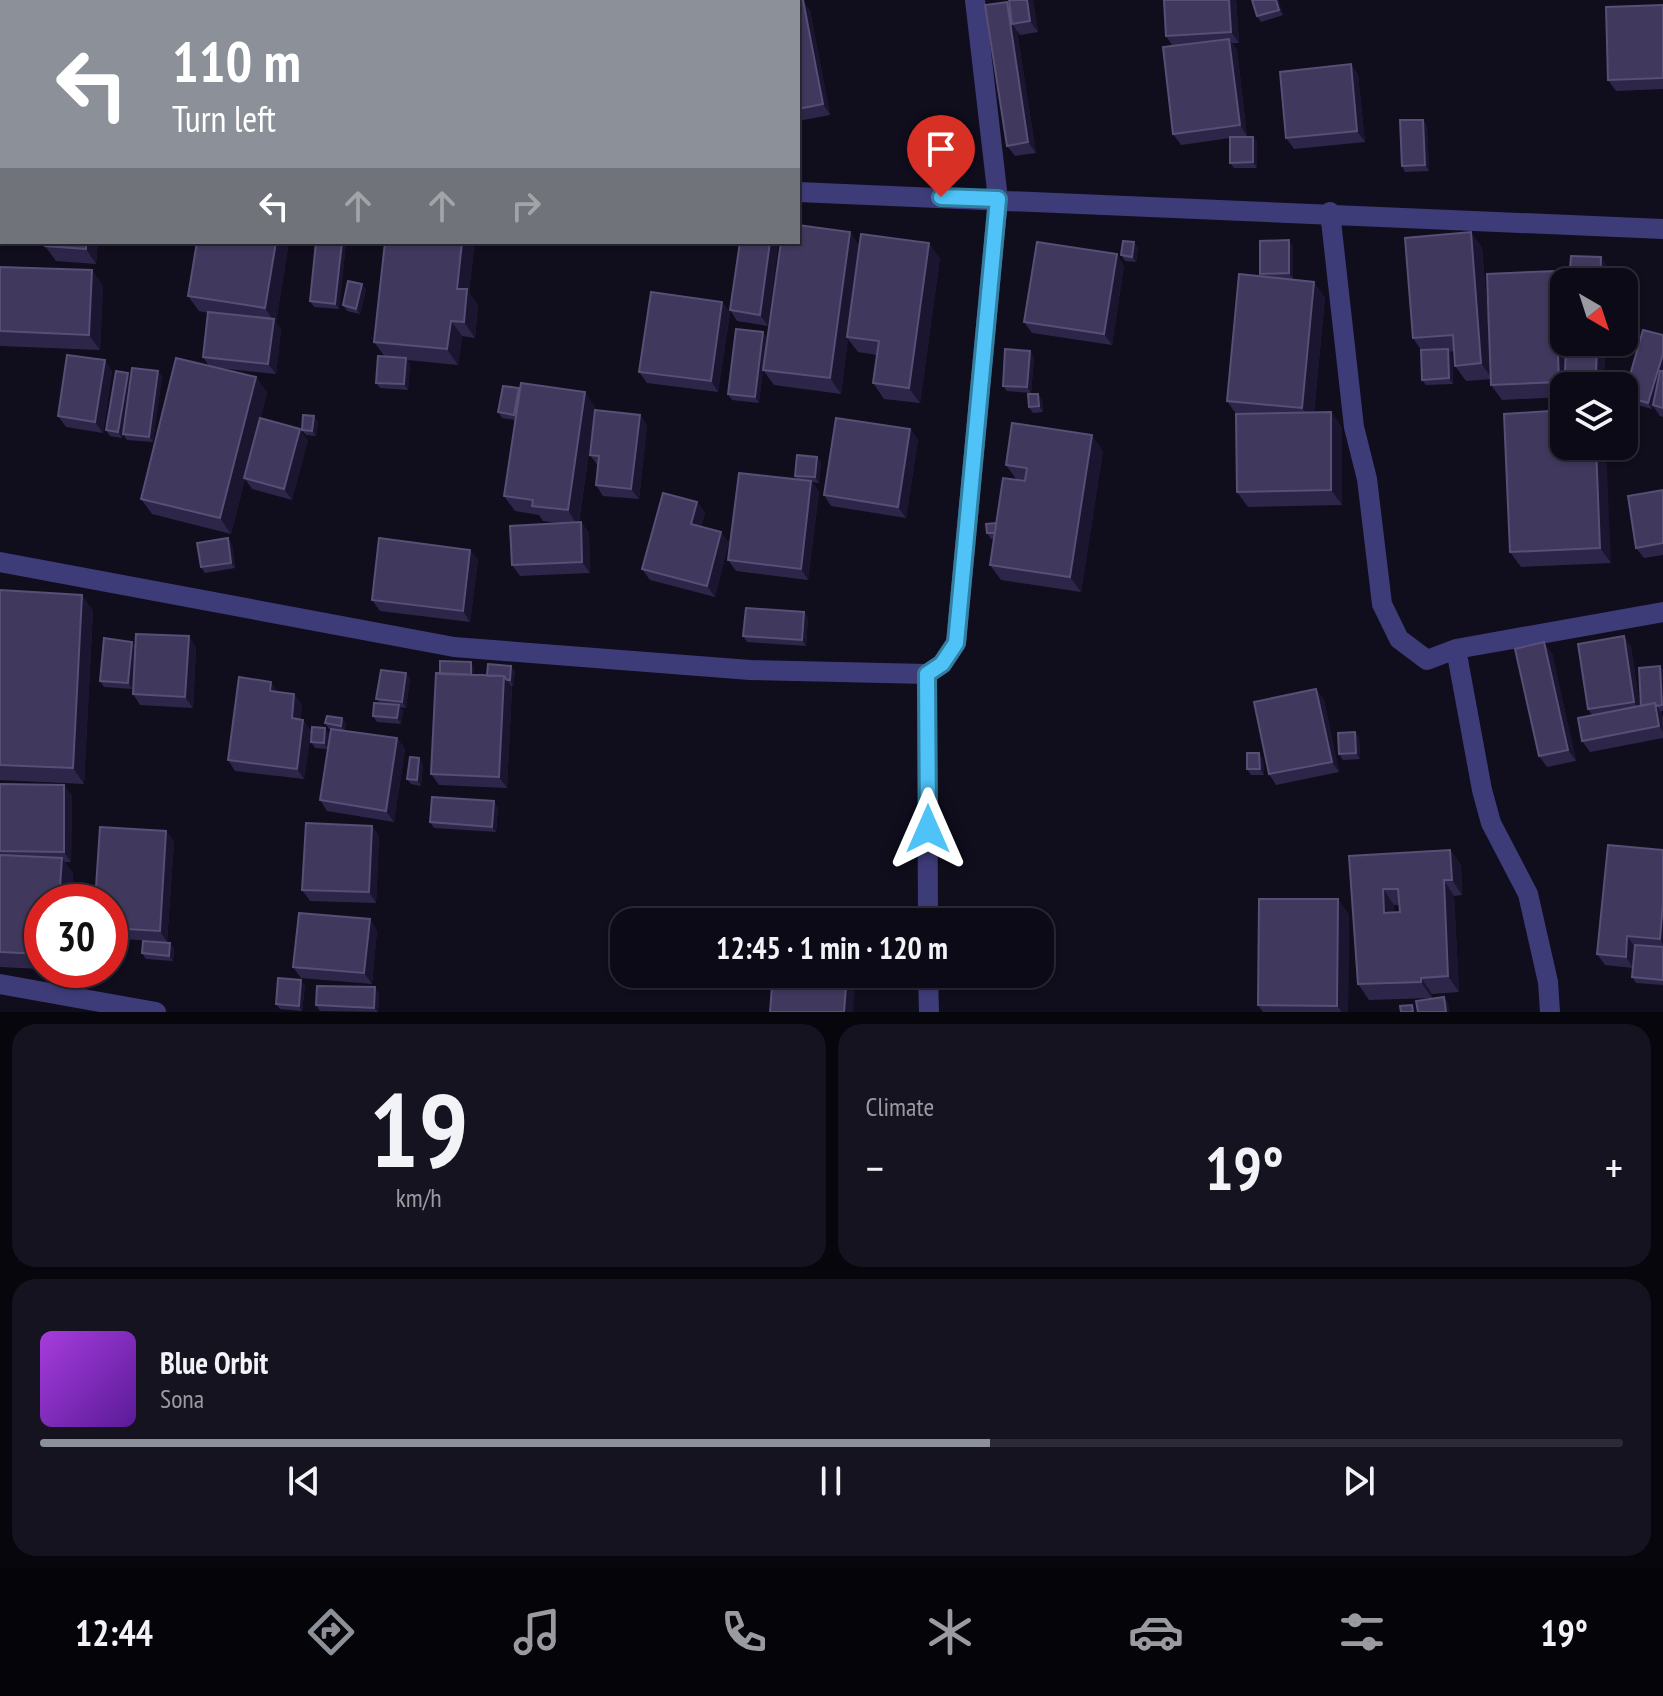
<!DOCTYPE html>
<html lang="en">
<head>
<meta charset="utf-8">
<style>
	body { margin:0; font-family:"PT Sans Narrow",sans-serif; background:#15131f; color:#f1f3f6; height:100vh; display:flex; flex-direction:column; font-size:30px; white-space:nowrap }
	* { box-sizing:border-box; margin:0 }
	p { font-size:26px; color:#9a9aa1 }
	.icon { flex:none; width:44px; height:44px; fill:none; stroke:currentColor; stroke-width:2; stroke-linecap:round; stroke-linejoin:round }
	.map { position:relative; height:1012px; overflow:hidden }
	.drawer { display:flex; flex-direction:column; gap:12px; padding:12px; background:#07060c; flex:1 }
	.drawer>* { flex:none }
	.guide { position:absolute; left:0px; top:0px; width:800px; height:244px; box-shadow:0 2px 6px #0004,0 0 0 2px #2c2b35; background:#8c9099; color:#fff; overflow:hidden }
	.needle { width:52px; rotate:141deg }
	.tools { position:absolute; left:1550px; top:268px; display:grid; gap:16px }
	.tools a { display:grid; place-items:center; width:88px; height:88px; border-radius:16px; background:#0c0a16; box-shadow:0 2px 6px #0004,0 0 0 2px #2c2b35; font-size:40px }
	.speed { position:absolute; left:24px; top:884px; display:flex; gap:16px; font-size:40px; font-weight:700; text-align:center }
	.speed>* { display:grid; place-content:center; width:104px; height:104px; border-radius:50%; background:#0c0a16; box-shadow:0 2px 6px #0004,0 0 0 2px #2c2b35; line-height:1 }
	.speed .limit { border:12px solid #d22; background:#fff; color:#111 }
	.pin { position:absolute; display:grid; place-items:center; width:68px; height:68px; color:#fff; margin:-82px -34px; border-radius:50% 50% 50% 0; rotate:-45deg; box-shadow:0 0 8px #0007 }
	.pin .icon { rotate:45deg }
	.me { position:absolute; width:88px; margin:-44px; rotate:0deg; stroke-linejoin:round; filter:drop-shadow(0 0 6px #0008) }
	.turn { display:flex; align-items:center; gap:28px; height:168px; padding:0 40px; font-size:36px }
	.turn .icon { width:104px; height:104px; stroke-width:2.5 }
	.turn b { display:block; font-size:56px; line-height:68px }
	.lanes { display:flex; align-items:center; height:76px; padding:0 40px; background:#0003; justify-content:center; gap:40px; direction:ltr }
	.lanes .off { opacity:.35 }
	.big { font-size:60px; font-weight:800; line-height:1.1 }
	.drawer .card { flex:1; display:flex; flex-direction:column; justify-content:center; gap:12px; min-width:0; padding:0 28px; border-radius:24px; background:#15131f }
	.drawer .dial { align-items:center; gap:0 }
	.dial b { font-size:104px; line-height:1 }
	.song { display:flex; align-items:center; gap:24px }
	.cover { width:96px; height:96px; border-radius:12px; background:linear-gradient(135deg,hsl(280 70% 55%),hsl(270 70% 35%)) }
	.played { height:8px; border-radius:4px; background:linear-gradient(90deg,#8c9099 60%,#2c2b35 60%) }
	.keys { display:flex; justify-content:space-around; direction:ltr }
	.heat { display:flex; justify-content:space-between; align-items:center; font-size:44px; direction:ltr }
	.drawer .tiles { flex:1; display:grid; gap:12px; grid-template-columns:1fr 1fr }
	.card:last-child { grid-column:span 2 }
	.trip { position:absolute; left:610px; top:908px; width:444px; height:80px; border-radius:24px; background:#0c0a16; box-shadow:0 2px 6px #0004,0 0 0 2px #2c2b35; font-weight:800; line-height:80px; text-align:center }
	.tabs { display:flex; height:128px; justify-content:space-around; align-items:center; background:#050409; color:#9a9aa1 }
	.tabs .icon { width:56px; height:56px }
	.tabs .current { color:#8c9099 }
	.tabs b { font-size:36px; color:#f1f3f6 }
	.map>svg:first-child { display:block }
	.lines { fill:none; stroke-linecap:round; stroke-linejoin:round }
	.minor { stroke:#3e3b79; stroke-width:20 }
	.wall { fill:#2e2649; fill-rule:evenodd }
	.shaded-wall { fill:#1b1530 }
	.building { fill:#40385d; stroke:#574f76; stroke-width:2; fill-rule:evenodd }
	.route-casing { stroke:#337fa1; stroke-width:20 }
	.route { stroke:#4fc3f7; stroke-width:14 }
</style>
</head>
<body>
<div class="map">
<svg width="1663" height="1012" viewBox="0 0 1663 1012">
	<rect width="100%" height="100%" fill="#100d1d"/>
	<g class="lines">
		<path class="minor" d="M0 102 2 103
			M798 192 1663 229
			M1330 212 1354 427 1367 479 1382 604 1399 639 1427 660 1456 649 1663 612
			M0 562 454 647 750 670 927 674 942 664 956 643 998 199 975 0
			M1456 649 1482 790 1491 823 1528 894 1548 982 1550 1012
			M927 674 928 922
			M928 974 929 1012
			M0 984 156 1012"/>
	</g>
	<path class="wall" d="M1033 0 1038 32 1020 35 1017 31 1036 153 1015 156 1007 146V2L1010 6Z
		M1236 0 1239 43H1232L1237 50 1247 136 1242 137H1253L1257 142V168H1234L1230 163V138L1181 145 1173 134 1172 45 1166 36Z
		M1252 0H1278L1283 15 1261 22 1257 16Z
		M798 2 810 10 830 115 798 121Z
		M1663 5V89L1616 91 1608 80Z
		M1351 64 1358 75 1365 142 1294 149 1286 138Z
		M1423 120 1427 125 1429 171 1405 172 1402 166Z
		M0 160 2 161V240H0Z
		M850 232 859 246 940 258 920 403 884 399 873 383 877 355 858 352 848 339 841 394 774 385 763 370Z
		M28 242H98L96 264 56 261 45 246 46 243Z
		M197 242H289L276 322 281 330 276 374 219 368 256 377 267 393 256 436 308 440 292 500 252 489 245 479 231 534 152 514 141 499 209 366 203 357 208 313 199 311 188 296Z
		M316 242H345L346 243 339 309 314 307 310 301Z
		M385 242H471L474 247 469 293 478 305 475 338 462 336 458 365 407 360 410 364 408 390 380 388 376 383 385 357 374 342Z
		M740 242 768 326 737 321 730 310Z
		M1134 242 1138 248 1136 262 1125 261 1121 255Z
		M1293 246V279L1325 297 1314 413 1331 412 1342 428V505L1248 507 1237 492 1236 414 1227 401 1262 277 1260 274Z
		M1482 247 1490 345 1606 342 1603 386H1572L1569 381 1570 386H1564V397L1502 400 1491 385V379L1466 381 1455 366 1454 351 1450 352 1452 354 1453 384 1426 385 1422 380 1421 350 1413 338Z
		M1124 265 1112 345 1032 333 1024 322Z
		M0 267 92 270 103 286 100 350 0 346Z
		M362 284 366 290 360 314 347 311 343 305Z
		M722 302 730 313 718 392 647 383 639 372Z
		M763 332 767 338 759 403 732 400 728 394Z
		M1663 335V417L1660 416 1653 406 1652 409 1627 402 1624 397V394Z
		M1034 357 1031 393 1007 391 1003 386Z
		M112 371 103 433 66 427 58 416Z
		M162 376 153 442 127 440 123 434 122 438 110 436 106 430 130 377Z
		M519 388 520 390 596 408V410L640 415 647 426 639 499 603 496 596 485 598 466 590 455 594 418 579 522H581L589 533 590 573 520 576 512 565 559 523 543 521 539 515 515 511 504 496 515 420 502 418 498 412Z
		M1042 399 1043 412 1033 413 1029 407Z
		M1564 410 1611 563 1521 567 1510 552Z
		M314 416 318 422 316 436 306 435 302 430Z
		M910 429 918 440 906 518 831 506 824 495Z
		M1103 451 1081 592 1001 580 990 565 994 539H991L987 533 996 523 1016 479 1006 465Z
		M817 457 821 462 819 483 812 482 819 492 808 580 736 571 728 560 798 480 795 476Z
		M1663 490V555L1644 558 1636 548Z
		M697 502 705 513 701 527 729 542 715 597 650 580 642 569Z
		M232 544 235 568 205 573 201 567Z
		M470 550 478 560 470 622 380 611 372 600Z
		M0 590 93 610 84 784 0 780Z
		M804 612 808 618 806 646 747 642 743 636Z
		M1624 636 1631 647 1640 706 1660 666 1663 670V711H1661L1663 718V738L1590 752 1582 741 1592 715 1588 709Z
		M135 646 196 647 193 708 140 705 133 694 134 665 132 689 104 687 100 681Z
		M1552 653 1576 761 1547 767 1539 756Z
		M511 666 515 672 513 686H511L512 687 507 788 439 785 431 774 440 674 474 667V675L487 676Z
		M410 678 406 708 400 707 403 711 401 724 377 722 373 716 380 703 376 699Z
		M1316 689 1324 700 1339 772 1276 785 1269 774Z
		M279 693 294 694 302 705 300 719 303 720 311 731 304 779 235 771 228 760Z
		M342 718 346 724 345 731 397 738 405 749 394 822 327 811 320 800 328 749 315 748 311 742 329 734 328 748 331 729H329L325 723Z
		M1355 732 1359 737 1360 759 1343 760 1339 754Z
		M1263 759 1264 775H1251L1247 769Z
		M423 764 421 786 411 784 407 779Z
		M0 784 64 785 72 796 71 862H65L73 873 71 902H42V969L0 967Z
		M498 807 496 832 434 828 430 822Z
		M372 826 379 836 376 903 310 901 302 890Z
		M166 831 174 842 167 942 110 938V902Z
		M1450 850 1461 865 1462 895 1454 896 1459 992 1432 994V998L1369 1000 1358 984 1349 856ZM1394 905H1399L1400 912H1394Z
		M1663 850V985L1636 983 1632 977 1633 968 1605 965 1597 954Z
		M1349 914 1348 1012H1263L1258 1005Z
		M377 930 372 984 301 978 293 967Z
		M170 943 174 949 173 961 146 959 142 953Z
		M305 985 302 1011 280 1009 276 1004Z
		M379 993 378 1012 320 1011 316 1005Z"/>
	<path class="shaded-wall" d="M803 0 810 10 830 115 823 104Z
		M1027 0H1033L1038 32 1030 21Z
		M1229 0H1236L1239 43 1231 32Z
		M1276 0H1278L1283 15 1279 10Z
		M1007 2 1014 12 1012 24 1017 31 1036 153 1028 142Z
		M1229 39 1237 50 1247 136 1240 125Z
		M1351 64 1358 75 1365 142 1357 131Z
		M1423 120 1427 125 1429 171 1425 165Z
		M1253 137 1257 142V168L1253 162Z
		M850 232 860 247 841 394 830 378Z
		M1471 232 1482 247 1492 379 1481 363Z
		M1289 240 1293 246V279L1289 273Z
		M86 242H98L96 264 86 249Z
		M276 242H289L276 322 281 330 276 374 268 364 273 320 265 308Z
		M342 242 346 243 339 309 335 304Z
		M462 242H471L474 247 469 293 478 305 475 338 464 322 457 289Z
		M770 242H779L768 326 760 315Z
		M1134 242 1138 248 1136 262 1132 257Z
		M929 243 940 258 920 403 909 388Z
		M1117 254 1124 265 1112 345 1104 334Z
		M1601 257 1609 268 1608 282H1600Z
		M92 270 103 286 100 350 89 335Z
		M1555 271 1564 283V342H1568L1565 375 1569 381 1570 386H1564V389L1559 382Z
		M1314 282 1325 297 1313 423 1302 408Z
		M362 284 366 290 360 314 356 309Z
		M722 302 730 313 718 392 711 381Z
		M451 321 462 336 458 365 447 349Z
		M763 332 767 338 759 403 755 397Z
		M1597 342H1606L1603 386 1596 376Z
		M1448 349 1452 354 1453 384 1449 378Z
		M1030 351 1034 357 1031 393 1027 387Z
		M1663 354V373L1652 409 1648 403Z
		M406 358 410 364 408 390 404 384Z
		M105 360 112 371 103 433 95 422Z
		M158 371 162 376 153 442 149 437Z
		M128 373 132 378 122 438 118 432Z
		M256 377 267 393 231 534 220 518Z
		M585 392 596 408 578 526 568 510Z
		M1038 394 1042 399 1043 412 1039 406Z
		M1331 412 1342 428V505L1331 490Z
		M640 415 647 426 639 499 631 489Z
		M314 416 318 422 316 436 312 431Z
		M300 429 308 440 292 500 284 489Z
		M910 429 918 440 906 518 898 507Z
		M1092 435 1103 451 1081 592 1070 577Z
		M1596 446H1606L1611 563 1600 548Z
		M817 457 821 462 819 483 815 477Z
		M811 481 819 492 808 580 801 569Z
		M697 502 705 513 699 535 691 524Z
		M581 522 589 533 590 573 582 562Z
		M721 532 729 542 715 597 707 586Z
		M228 538 232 544 235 568 231 563Z
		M470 550 478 560 470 622 463 611Z
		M82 595 93 610 84 784 73 768Z
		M804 612 808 618 806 646 802 640Z
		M189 636 196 647 193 708 185 697Z
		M1624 636 1631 647 1641 713 1634 702Z
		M132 642 136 647 132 689 128 683Z
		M1544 642 1552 653 1576 761 1568 750Z
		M471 662 474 667V681L471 675Z
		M511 666 515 672 513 686 510 680Z
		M1660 666 1663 670V707L1662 705Z
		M406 673 410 678 406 708 402 702Z
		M504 676 512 687 507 788 499 777Z
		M271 682 279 693 270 691Z
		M1316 689 1324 700 1339 772 1332 762Z
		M294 694 302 705 299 729 292 718Z
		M1655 703 1662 714 1663 732 1659 726Z
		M399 705 403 711 401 724 397 718Z
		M342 718 346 724 345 731 341 726Z
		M303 720 311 731 304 779 297 769Z
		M325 728 329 734 328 749 324 743Z
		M1355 732 1359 737 1360 759 1356 753Z
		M397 738 405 749 394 822 386 811Z
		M1259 753 1263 759 1264 775 1260 769Z
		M419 758 423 764 421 786 417 780Z
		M64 785 72 796 71 862 64 852Z
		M494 801 498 807 496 832 492 827Z
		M372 826 379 836 376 903 369 892Z
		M166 831 174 842 167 942 160 931Z
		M1450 850 1461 865 1462 895 1452 880Z
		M62 858 73 873 71 902H59Z
		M1444 880 1454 896 1459 992 1448 976Z
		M1383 889 1394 905 1395 928 1384 913Z
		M1338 899 1349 914 1348 1012H1342L1337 1006Z
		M1663 903V944L1660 939Z
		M370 919 377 930 372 984 364 973Z
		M1627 936 1635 947 1633 968 1626 957Z
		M170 943 174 949 173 961 169 956Z
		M847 974H856L853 1012H844Z
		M1421 978 1432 994V998L1421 982Z
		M301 980 305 985 302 1011 299 1006Z
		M375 987 379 993 378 1012 374 1008Z
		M1444 997 1448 1002 1450 1012H1446Z"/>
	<path class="building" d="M32 0H94L123 2H32Z
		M214 0H277V2H214Z
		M334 0H396L397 2H334Z
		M526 0H610L611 2H527Z
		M803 0 823 104 798 109V2H790Z
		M1009 0H1027L1030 21 1012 24Z
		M1164 0H1229L1231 32 1166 36Z
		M1252 0H1276L1279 10 1257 16Z
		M1007 2 1028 142 1007 146 985 5Z
		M1663 5V78L1608 80 1606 7Z
		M1229 39 1240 125 1173 134 1163 47Z
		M1351 64 1357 131 1286 138 1280 72Z
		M1400 120H1423L1425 165 1402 166Z
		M1230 137H1253V162L1230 163Z
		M0 160 2 161V225H0Z
		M798 225 850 232 830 378 763 370 781 242H798Z
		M1471 232 1481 363 1455 366 1453 335 1413 338 1405 238Z
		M861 234 929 243 909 388 873 383 879 341 847 337Z
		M1289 240V273L1260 274V241Z
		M1123 241 1134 242 1132 257 1121 255Z
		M46 242H86V249L45 246Z
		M197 242H276L265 308 188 296Z
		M316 242H342L335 304 310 301Z
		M385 242H462L457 289H467L464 322 451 321 447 349 374 342Z
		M740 242H770L760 315 730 310Z
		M1037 242 1117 254 1104 334 1024 322Z
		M1571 256 1601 257 1600 282H1569Z
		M0 267 92 270 89 335 0 331Z
		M1555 271 1559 382 1491 385 1487 274Z
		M1239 274 1314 282 1302 408 1227 401Z
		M348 281 362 284 356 309 343 305Z
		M651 292 722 302 711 381 639 372Z
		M208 312 274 319 268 364 203 357Z
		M736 329 763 332 755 397 728 394Z
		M1643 330 1663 335V354L1648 403 1624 396Z
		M1566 342H1597L1596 376 1565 375Z
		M1005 349 1030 351 1027 387 1003 386Z
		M1448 349 1449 378 1422 380 1421 350Z
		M67 355 105 360 95 422 58 416Z
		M378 356 406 358 404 384 376 383Z
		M176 358 256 377 220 518 141 499Z
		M132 368 158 371 149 437 123 434Z
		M116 371 128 373 118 432 106 430Z
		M1660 371H1663V408L1653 405Z
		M521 383 585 392 568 510 532 506 533 500 504 496Z
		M503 386 519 388 514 415 498 412Z
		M1028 394H1038L1039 406 1029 407Z
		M595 410 640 415 631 489 596 485 599 456 590 455Z
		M1564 410V446H1596L1600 548 1510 552 1504 414Z
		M1331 412V490L1237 492 1236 414Z
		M303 415 314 416 312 431 302 430Z
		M260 418 300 429 284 489 244 478Z
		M836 418 910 429 898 507 824 495Z
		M1012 423 1092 435 1070 577 990 565 1003 478 1025 481 1027 468 1006 465Z
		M797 455 817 457 815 477 795 476Z
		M739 473 811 481 801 569 728 560Z
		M1663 490V543L1636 548 1628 496Z
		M663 493 697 502 691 524 721 532 707 586 642 569Z
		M581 522 582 562 512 565 510 526Z
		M996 523 995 533H987L986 524Z
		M228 538 231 563 201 567 197 543Z
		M379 538 470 550 463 611 372 600Z
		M0 590 82 595 73 768 0 765Z
		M746 608 804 612 802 640 743 636Z
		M136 634 189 636 185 697 133 694Z
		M1624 636 1634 702 1588 709 1578 644Z
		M104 638 132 642 128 683 100 681Z
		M1544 642 1568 750 1539 756 1515 649Z
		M440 661 471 662V675L440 674Z
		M488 664 511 666 510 680H507L504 676H487Z
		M1660 666 1662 705 1657 706 1655 703 1641 706 1639 668Z
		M381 670 406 673 402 702 376 699Z
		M436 673 504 676 499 777 431 774Z
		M239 677 271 682 270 691 294 694 292 718 303 720 297 769 228 760Z
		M1316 689 1332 762 1269 774 1254 702Z
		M374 703 399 705 397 718 373 716Z
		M1655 703 1659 726 1582 741 1578 718Z
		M327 716 342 718 341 726 325 723Z
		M312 727 325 728 324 743 311 742Z
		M331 729 397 738 386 811 320 800Z
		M1355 732 1356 753 1339 754 1338 733Z
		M1247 753H1259L1260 769H1247Z
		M410 757 419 758 417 780 407 779Z
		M0 784 64 785V852L0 851Z
		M432 797 494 801 492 827 430 822Z
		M306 823 372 826 369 892 302 890Z
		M100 827 166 831 160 931 110 928V902H95Z
		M1608 845 1663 850V903L1660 939 1627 936 1626 957 1597 954Z
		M1450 850 1452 880H1444L1448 976 1421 978V982L1358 984 1349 856ZM1383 889H1398L1400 912 1384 913Z
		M0 855 62 858 59 902H42V954L0 952Z
		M1259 899H1338L1337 1006 1258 1005Z
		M299 913 370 919 364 973 293 967Z
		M143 941 170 943 169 956 142 953Z
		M1635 945 1663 947V980L1632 977Z
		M773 974H847L844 1012H770Z
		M278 978 301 980 299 1006 276 1004Z
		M317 986 375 987 374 1008 316 1005Z
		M1444 997 1446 1012H1418L1416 1001Z
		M1412 1005 1413 1012H1401L1400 1006Z"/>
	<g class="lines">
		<g class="route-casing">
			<path id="route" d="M928 829 927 674 942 664 956 643 998 199 941 197"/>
		</g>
		<use href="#route" class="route"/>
	</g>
</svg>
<div class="tools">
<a><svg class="needle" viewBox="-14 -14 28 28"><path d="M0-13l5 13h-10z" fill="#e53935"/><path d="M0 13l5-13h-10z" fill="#9a9aa1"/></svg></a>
<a><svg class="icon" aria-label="layers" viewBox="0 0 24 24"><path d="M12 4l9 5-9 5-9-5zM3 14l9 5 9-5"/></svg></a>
</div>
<div class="speed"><div class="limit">30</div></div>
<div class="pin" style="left:941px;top:197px;background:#d93025"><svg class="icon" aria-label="arrive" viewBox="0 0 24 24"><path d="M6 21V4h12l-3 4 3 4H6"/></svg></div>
<svg class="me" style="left:928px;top:829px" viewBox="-20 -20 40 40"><path d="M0-17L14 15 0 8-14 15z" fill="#4fc3f7" stroke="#fff" stroke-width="4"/></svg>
<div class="trip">12:45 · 1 min · 120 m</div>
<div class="guide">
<div class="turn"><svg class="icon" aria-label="left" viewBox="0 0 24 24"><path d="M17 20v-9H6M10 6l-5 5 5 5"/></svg><div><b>110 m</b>Turn left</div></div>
<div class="lanes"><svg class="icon" aria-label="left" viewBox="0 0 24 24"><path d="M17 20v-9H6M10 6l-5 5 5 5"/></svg><svg class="icon off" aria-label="ahead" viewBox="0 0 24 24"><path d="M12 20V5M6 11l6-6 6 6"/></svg><svg class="icon off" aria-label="ahead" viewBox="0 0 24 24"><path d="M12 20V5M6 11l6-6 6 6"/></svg><svg class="icon off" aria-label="right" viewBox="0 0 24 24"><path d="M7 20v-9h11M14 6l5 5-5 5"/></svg></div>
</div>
</div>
<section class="drawer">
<div class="tiles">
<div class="card dial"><b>19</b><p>km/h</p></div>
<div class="card"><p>Climate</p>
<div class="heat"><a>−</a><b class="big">19°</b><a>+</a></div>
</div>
<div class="card">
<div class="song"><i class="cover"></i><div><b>Blue Orbit</b><p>Sona</p></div></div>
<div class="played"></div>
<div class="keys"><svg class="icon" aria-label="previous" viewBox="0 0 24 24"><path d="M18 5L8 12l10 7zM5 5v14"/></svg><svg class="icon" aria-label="pause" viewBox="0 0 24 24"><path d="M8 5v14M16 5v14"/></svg><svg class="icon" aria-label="next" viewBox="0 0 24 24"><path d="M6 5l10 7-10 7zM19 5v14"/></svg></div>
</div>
</div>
</section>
<nav class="tabs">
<b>12:44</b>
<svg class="icon current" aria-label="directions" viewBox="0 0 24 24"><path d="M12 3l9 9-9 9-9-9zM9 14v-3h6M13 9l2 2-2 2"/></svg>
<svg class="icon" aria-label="music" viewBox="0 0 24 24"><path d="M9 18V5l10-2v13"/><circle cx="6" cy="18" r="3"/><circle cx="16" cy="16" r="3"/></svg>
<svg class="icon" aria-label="phone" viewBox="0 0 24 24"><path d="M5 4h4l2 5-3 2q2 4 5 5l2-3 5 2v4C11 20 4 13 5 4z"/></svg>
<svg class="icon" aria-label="climate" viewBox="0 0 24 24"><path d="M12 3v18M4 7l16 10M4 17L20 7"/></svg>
<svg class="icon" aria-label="car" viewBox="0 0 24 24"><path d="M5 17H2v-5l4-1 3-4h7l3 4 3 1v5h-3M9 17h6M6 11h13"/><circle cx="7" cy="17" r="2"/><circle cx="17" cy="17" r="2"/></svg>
<svg class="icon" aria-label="filters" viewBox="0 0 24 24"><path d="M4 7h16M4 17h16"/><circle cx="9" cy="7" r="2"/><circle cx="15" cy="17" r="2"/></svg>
<b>19°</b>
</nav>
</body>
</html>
